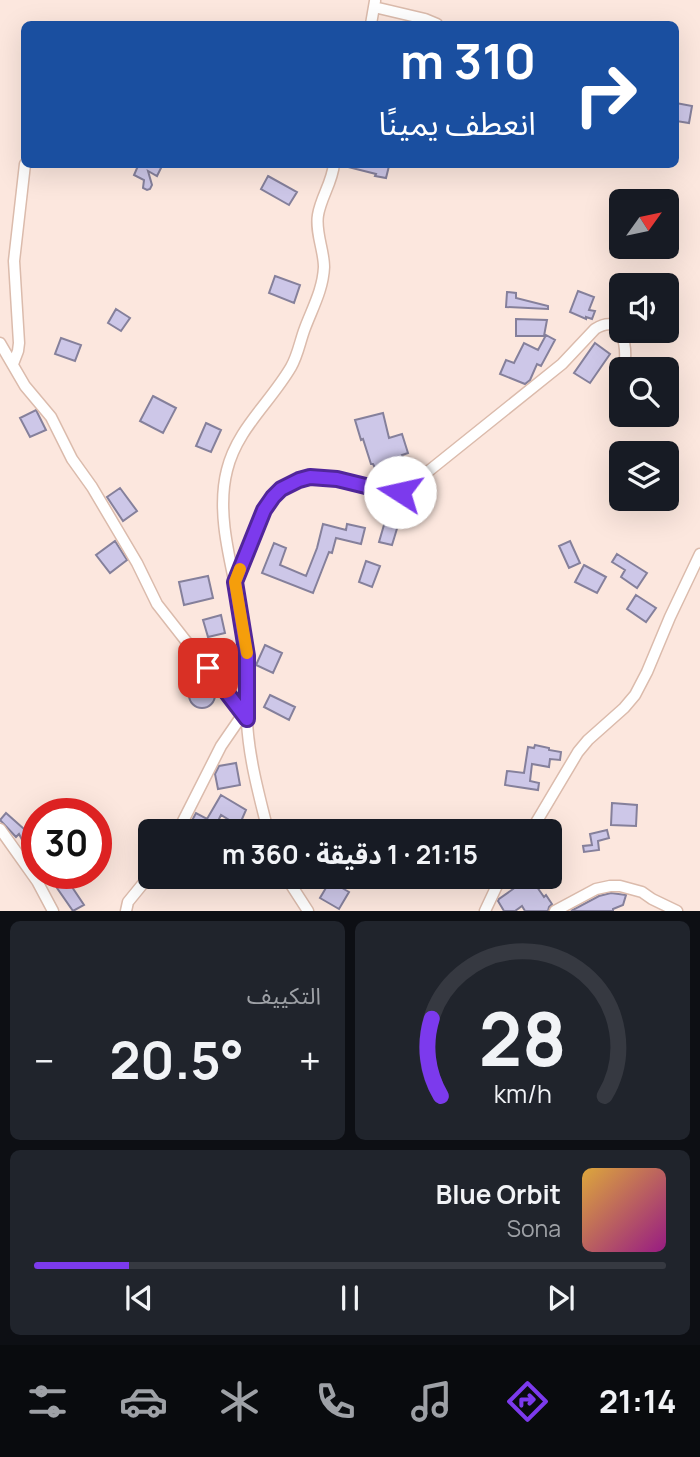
<!DOCTYPE html>
<html lang="ar">
<head>
<meta charset="utf-8">
<style>
	body { margin:0; font-family:Manrope,"Noto Sans Arabic",sans-serif; background:#20242c; color:#f1f3f6; direction:rtl; height:100vh; display:flex; flex-direction:column; font-size:26px; white-space:nowrap }
	* { box-sizing:border-box; margin:0 }
	p { font-size:23px; color:#9ea1a6 }
	.icon { flex:none; width:38px; height:38px; fill:none; stroke:currentColor; stroke-width:2; stroke-linecap:round; stroke-linejoin:round }
	.map { position:relative; height:911px; overflow:hidden; direction:ltr }
	.details { display:flex; flex-direction:column; gap:10px; padding:10px; background:#0d0f14; flex:1 }
	.details>* { flex:none }
	.guide { position:absolute; left:21px; top:21px; width:658px; height:147px; border-radius:10px; box-shadow:0 7px 28px #0002; direction:rtl; background:#1a4fa0; color:#fff; overflow:hidden }
	.needle { width:46px; rotate:57deg }
	.buttons { position:absolute; left:609px; top:189px; display:grid; gap:14px }
	.buttons a { display:grid; place-items:center; width:70px; height:70px; border-radius:10px; background:#171b24; box-shadow:0 7px 28px #0002; font-size:35px }
	.speed { position:absolute; left:21px; top:798px; display:flex; gap:14px; font-size:35px; font-weight:700; text-align:center }
	.speed>* { display:grid; place-content:center; width:91px; height:91px; border-radius:50%; background:#171b24; box-shadow:0 7px 28px #0002; line-height:1 }
	.speed .limit { border:10px solid #d22; background:#fff; color:#111 }
	.pin { position:absolute; display:grid; place-items:center; width:60px; height:60px; color:#fff; margin:-30px; border-radius:14px; box-shadow:0 4px 10px #0006 }
	.me { position:absolute; width:77px; margin:-38px; rotate:280deg; stroke-linejoin:round; filter:drop-shadow(0 0 5px #0008) }
	.turn { display:flex; align-items:center; gap:24px; height:147px; padding:0 28px; font-size:32px }
	.turn .icon { width:91px; height:91px; stroke-width:2.5 }
	.turn b { display:block; font-size:49px; line-height:60px }
	.big { font-size:52px; font-weight:700; line-height:1.1 }
	.details .widget { flex:1; display:flex; flex-direction:column; justify-content:center; gap:10px; min-width:0; padding:0 24px; border-radius:10px; background:#20242c }
	.details .dial { align-items:center; gap:0 }
	.dial svg { height:182px; overflow:visible; fill:none; stroke:#363941; stroke-width:7; stroke-linecap:round; text-anchor:middle }
	.dial text { fill:#f1f3f6; stroke:none }
	.song { display:flex; align-items:center; gap:21px }
	.cover { width:84px; height:84px; border-radius:10px; background:linear-gradient(135deg,hsl(40 70% 55%),hsl(310 70% 35%)) }
	.played { height:7px; border-radius:4px; background:linear-gradient(90deg,#7c3aed 15%,#363941 15%) }
	.keys { display:flex; justify-content:space-around; direction:ltr }
	.heat { display:flex; justify-content:space-between; align-items:center; font-size:38px; direction:ltr }
	.details .tiles { flex:1; display:grid; gap:10px; grid-template-columns:1fr 1fr }
	.widget:last-child { grid-column:span 2 }
	.trip { position:absolute; left:138px; top:819px; width:424px; height:70px; border-radius:10px; background:#171b24; box-shadow:0 7px 28px #0002; font-weight:700; line-height:70px; text-align:center; direction:rtl }
	.tabs { display:flex; height:112px; justify-content:space-around; align-items:center; background:#090b0e; color:#9ea1a6 }
	.tabs .icon { width:49px; height:49px }
	.tabs .active { color:#7c3aed }
	.tabs b { font-size:32px; color:#f1f3f6 }
	.map>svg:first-child { display:block }
	.building { fill:#cdc7e8; stroke:#85809b; stroke-width:2 }
	.lines { fill:none; stroke-linecap:round; stroke-linejoin:round }
	.minor-casing { stroke:#dbbbac; stroke-width:13 }
	.minor { stroke:#fff; stroke-width:10 }
	.route-casing { stroke:#51269a; stroke-width:18 }
	.route { stroke:#7c3aed; stroke-width:12 }
	.slow { stroke:#f59e0b; stroke-width:12 }
</style>
</head>
<body>
<div class="map">
<svg width="700" height="911" viewBox="0 0 700 911">
	<rect width="100%" height="100%" fill="#fce7de"/>
	<path class="building" d="M676 103 692 106 689 123 676 121Z
		M134 164H160L159 167 161 168 157 176 148 171 152 185 150 189 147 190 143 188 144 180 134 175 138 166Z
		M348 164H385L389 166 386 178 375 176 376 174 348 167Z
		M268 176 297 192 289 205 261 189Z
		M275 276 300 285 294 303 269 293Z
		M578 291 594 297 589 310 595 311 592 319 586 317V319L570 312Z
		M507 292 516 293V298L548 306V309L506 307Z
		M116 309 130 318 121 331 108 323Z
		M516 319 547 320 544 336H516Z
		M546 335 555 340 541 366 537 364 530 380 525 384 500 374 506 360 514 363 524 343 538 350Z
		M61 338 81 345 75 361 55 354Z
		M595 343 610 354 590 383 574 373Z
		M153 396 176 408 163 433 140 421Z
		M36 410 46 430 30 437 20 418Z
		M383 413 389 438 402 434 408 453 402 455 412 473 391 484 383 483 373 464H371L363 439 361 440 355 420Z
		M206 423 221 430 211 452 196 446Z
		M120 488 137 511 123 521 107 497Z
		M386 518 399 522 392 545 379 542Z
		M323 524 346 530 347 524 365 528 361 544 336 538 332 553 329 552 313 593 262 573 274 543 286 548 280 565 306 576 317 548Z
		M115 541 127 560 110 573 96 555Z
		M570 541 580 563 569 568 559 546Z
		M617 554 647 573 637 588 621 577 625 570 612 562Z
		M366 561 380 566 372 587 359 582Z
		M584 565 606 577 597 593 575 582Z
		M208 576 213 598 184 605 179 582Z
		M636 595 656 608 646 622 627 609Z
		M221 615 225 633 208 637 203 620Z
		M224 642 239 668 224 677 207 652Z
		M265 645 282 653 273 673 256 665Z
		M189 695a13 13 0 1 1 26 0a13 13 0 1 1-26 0Z
		M270 695 295 707 289 720 264 707Z
		M535 745 549 748V750L561 752 560 760 550 759 549 767 532 764 530 781 539 783 538 790 505 785 507 771 524 773 528 747 534 748Z
		M236 763 240 785 218 789 215 774 219 766Z
		M221 795 246 810 239 826 221 815 213 831H194L188 828 196 813 207 819Z
		M612 803 637 805 636 826 611 825Z
		M6 813 24 829 31 824 37 832V868L19 834 16 837 0 820Z
		M607 830 609 838 598 841 599 850 584 852 583 846 592 845 590 834Z
		M530 877 544 897 546 895 552 904 549 907 548 911H525L522 906 515 911H504L498 901 499 899Z
		M68 881 84 905 73 911 57 888Z
		M330 881 349 892 339 909 320 898Z
		M611 893 626 895 623 905 613 909V911H571L599 896Z"/>
	<g class="lines">
		<g class="minor-casing">
			<path id="minor" d="M374 7 425 19 437 24
				M371 24 375 1
				M0 343 25 386 51 417 72 459 92 487 137 563 157 604 247 719
				M13 364 18 351 19 343 14 261 25 164
				M236 581C249 545 263 482 310 477 326 475 342 480 358 484 373 487 390 495 405 490L562 364 595 329C625 311 627 350 624 369
				M0 829 37 881 53 911
				M178 831 221 746 243 714
				M268 831C259 795 249 759 247 722 246 696 249 669 246 643 240 588 213 524 227 470 237 429 270 403 291 367 298 355 300 341 305 328 313 307 323 289 324 267 324 250 315 232 318 215 321 197 332 183 334 164
				M531 831 578 752 588 740 624 708 635 695 647 672 670 617 700 554
				M286 877 308 911
				M126 911 128 902 150 875
				M485 911 501 877
				M555 911 596 889 610 886H620L642 892 652 899 677 911"/>
		</g>
		<use href="#minor" class="minor"/>
	</g>
	<g class="lines">
		<g class="route-casing">
			<path id="route" d="M208 668 247 719V656L235 582 264 510 273 497 281 489 299 480 310 477 337 479 386 491 400 492"/>
		</g>
		<use href="#route" class="route"/>
		<path class="slow" d="M240 569 235 582 247 653"/>
	</g>
</svg>
<div class="buttons">
<a><svg class="needle" viewBox="-14 -14 28 28"><path d="M0-13l5 13h-10z" fill="#e53935"/><path d="M0 13l5-13h-10z" fill="#9ea1a6"/></svg></a>
<a><svg class="icon" aria-label="sound" viewBox="0 0 24 24"><path d="M4 9h4l5-4v14l-5-4H4zM17 9q2 3 0 6"/></svg></a>
<a><svg class="icon" aria-label="search" viewBox="0 0 24 24"><circle cx="10" cy="10" r="6"/><path d="M15 15l6 6"/></svg></a>
<a><svg class="icon" aria-label="layers" viewBox="0 0 24 24"><path d="M12 4l9 5-9 5-9-5zM3 14l9 5 9-5"/></svg></a>
</div>
<div class="speed"><div class="limit">30</div></div>
<div class="pin" style="left:208px;top:668px;background:#d93025"><svg class="icon" aria-label="arrive" viewBox="0 0 24 24"><path d="M6 21V4h12l-3 4 3 4H6"/></svg></div>
<svg class="me" style="left:400px;top:492px" viewBox="-20 -20 40 40"><circle r="19" fill="#fff"/><path d="M0-13L10 11 0 6-10 11z" fill="#7c3aed"/></svg>
<div class="trip">21:15 · 1 دقيقة · 360 m</div>
<div class="guide">
<div class="turn"><svg class="icon" aria-label="right" viewBox="0 0 24 24"><path d="M7 20v-9h11M14 6l5 5-5 5"/></svg><div><b>310 m</b>انعطف يمينًا</div></div>
</div>
</div>
<section class="details">
<div class="tiles">
<div class="widget dial"><svg viewBox="0 0 100 80">
<path d="M14 69A42 42 0 1 1 86 69"/>
<path d="M14 69A42 42 0 0 1 10 35" stroke="#7c3aed"/>
<text x="50" y="56" font-size="32" font-weight="700">28</text>
<text x="50" y="72" font-size="11">km/h</text>
</svg></div>
<div class="widget"><p>التكييف</p>
<div class="heat"><a>−</a><b class="big">20.5°</b><a>+</a></div>
</div>
<div class="widget">
<div class="song"><i class="cover"></i><div><b>Blue Orbit</b><p>Sona</p></div></div>
<div class="played"></div>
<div class="keys"><svg class="icon" aria-label="previous" viewBox="0 0 24 24"><path d="M18 5L8 12l10 7zM5 5v14"/></svg><svg class="icon" aria-label="pause" viewBox="0 0 24 24"><path d="M8 5v14M16 5v14"/></svg><svg class="icon" aria-label="next" viewBox="0 0 24 24"><path d="M6 5l10 7-10 7zM19 5v14"/></svg></div>
</div>
</div>
</section>
<nav class="tabs">
<b>21:14</b>
<svg class="icon active" aria-label="directions" viewBox="0 0 24 24"><path d="M12 3l9 9-9 9-9-9zM9 14v-3h6M13 9l2 2-2 2"/></svg>
<svg class="icon" aria-label="music" viewBox="0 0 24 24"><path d="M9 18V5l10-2v13"/><circle cx="6" cy="18" r="3"/><circle cx="16" cy="16" r="3"/></svg>
<svg class="icon" aria-label="phone" viewBox="0 0 24 24"><path d="M5 4h4l2 5-3 2q2 4 5 5l2-3 5 2v4C11 20 4 13 5 4z"/></svg>
<svg class="icon" aria-label="climate" viewBox="0 0 24 24"><path d="M12 3v18M4 7l16 10M4 17L20 7"/></svg>
<svg class="icon" aria-label="car" viewBox="0 0 24 24"><path d="M5 17H2v-5l4-1 3-4h7l3 4 3 1v5h-3M9 17h6M6 11h13"/><circle cx="7" cy="17" r="2"/><circle cx="17" cy="17" r="2"/></svg>
<svg class="icon" aria-label="filters" viewBox="0 0 24 24"><path d="M4 7h16M4 17h16"/><circle cx="9" cy="7" r="2"/><circle cx="15" cy="17" r="2"/></svg>
</nav>
</body>
</html>
